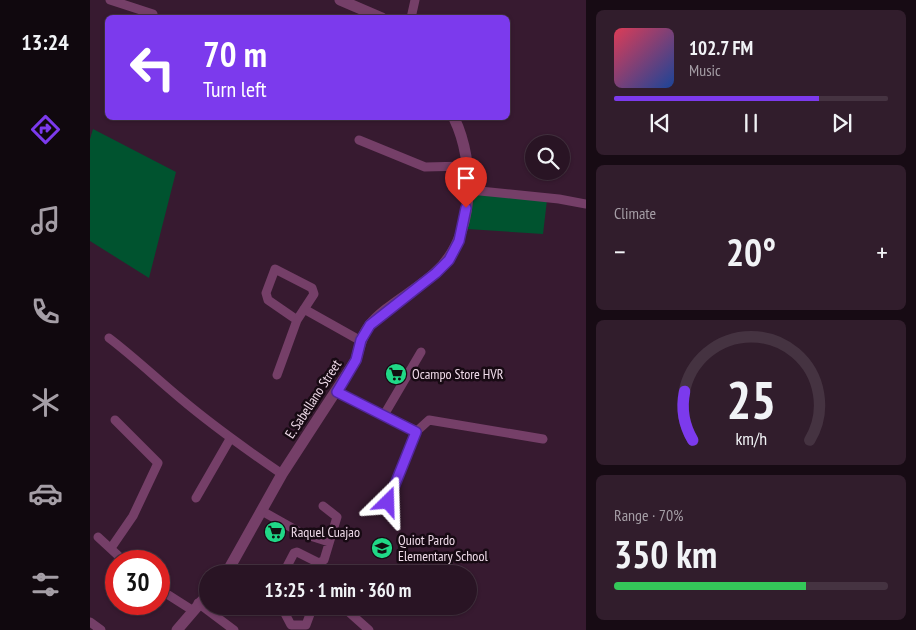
<!DOCTYPE html>
<html lang="en">
<head>
<meta charset="utf-8">
<style>
	body { margin:0; font-family:"PT Sans Narrow",sans-serif; background:#311d2c; color:#f1f3f6; height:100vh; display:flex; flex-direction:column; font-size:19px; white-space:nowrap }
	* { box-sizing:border-box; margin:0 }
	p { font-size:16px; color:#a59ea6 }
	.icon { flex:none; width:28px; height:28px; fill:none; stroke:currentColor; stroke-width:2; stroke-linecap:round; stroke-linejoin:round }
	.map { position:relative; flex:1; overflow:hidden }
	.side { display:flex; flex-direction:column; gap:10px; padding:10px; background:#170b14; width:330px }
	.side>* { flex:none }
	.banner { position:absolute; left:15px; top:15px; width:405px; height:105px; border-radius:8px; box-shadow:0 1px 4px #0004,0 0 0 1px #453341; background:#7c3aed; color:#fff; overflow:hidden }
	.buttons { position:absolute; left:435px; top:135px; display:grid; gap:10px }
	.buttons a { display:grid; place-items:center; width:45px; height:45px; border-radius:50%; background:#291424; box-shadow:0 1px 4px #0004,0 0 0 1px #453341; font-size:25px }
	.speed { position:absolute; left:15px; top:550px; display:flex; gap:10px; font-size:25px; font-weight:700; text-align:center }
	.speed>* { display:grid; place-content:center; width:65px; height:65px; border-radius:50%; background:#291424; box-shadow:0 1px 4px #0004,0 0 0 1px #453341; line-height:1 }
	.speed .limit { border:8px solid #d22; background:#fff; color:#111 }
	.pin { position:absolute; display:grid; place-items:center; width:42px; height:42px; color:#fff; margin:-51px -21px; border-radius:50% 50% 50% 0; rotate:-45deg; box-shadow:0 0 5px #0007 }
	.pin .icon { rotate:45deg }
	.me { position:absolute; width:55px; margin:-28px; rotate:22deg; stroke-linejoin:round; filter:drop-shadow(0 0 4px #0008) }
	.turn { display:flex; align-items:center; gap:18px; height:105px; padding:0 15px; font-size:22px }
	.turn .icon { width:65px; height:65px; stroke-width:2.5 }
	.turn b { display:block; font-size:35px; line-height:42px }
	.big { font-size:38px; font-weight:700; line-height:1.1 }
	.side .tile { flex:1; display:flex; flex-direction:column; justify-content:center; gap:8px; min-width:0; padding:0 18px; border-radius:8px; background:#311d2c }
	.side .dial { align-items:center; gap:0 }
	.dial svg { height:130px; overflow:visible; fill:none; stroke:#453341; stroke-width:7; stroke-linecap:round; text-anchor:middle }
	.dial text { fill:#f1f3f6; stroke:none }
	.song { display:flex; align-items:center; gap:15px }
	.cover { width:60px; height:60px; border-radius:8px; background:linear-gradient(135deg,hsl(350 70% 55%),hsl(220 70% 35%)) }
	.played { height:5px; border-radius:2px; background:linear-gradient(90deg,#7c3aed 75%,#453341 75%) }
	.keys { display:flex; justify-content:space-around; direction:ltr }
	.heat { display:flex; justify-content:space-between; align-items:center; font-size:28px; direction:ltr }
	.charge { height:8px; border-radius:4px; background:linear-gradient(90deg,#34c759 70%,#453341 0) }
	.trip { position:absolute; left:109px; top:565px; width:278px; height:50px; border-radius:25px; background:#291424; box-shadow:0 1px 4px #0004,0 0 0 1px #453341; font-weight:700; line-height:50px; text-align:center }
	main { display:flex; flex:1; min-height:0 }
	.tabs { display:flex; flex-direction:column; width:90px; justify-content:space-around; align-items:center; background:#10080e; color:#a59ea6 }
	.tabs .icon { width:35px; height:35px }
	.tabs .selected { color:#7c3aed }
	.tabs b { font-size:22px; color:#f1f3f6 }
	.map>svg:first-child { display:block }
	.green { fill:#00532f }
	.lines { fill:none; stroke-linecap:round; stroke-linejoin:round }
	.minor { stroke:#753f68; stroke-width:9 }
	.tertiary { stroke:#753f68; stroke-width:11 }
	.route-casing { stroke:#51269a; stroke-width:12 }
	.route { stroke:#7c3aed; stroke-width:9 }
	.labels { text-anchor:middle; dominant-baseline:central; stroke-width:5; stroke-linejoin:round; paint-order:stroke }
	.poi-label { font-size:14px; fill:#efdbe9; stroke:#170a13; text-anchor:start }
	.street-label { font-size:14px; fill:#efdbe9; stroke:#170a13 }
</style>
</head>
<body>
<main>
<nav class="tabs">
<b>13:24</b>
<svg class="icon selected" aria-label="directions" viewBox="0 0 24 24"><path d="M12 3l9 9-9 9-9-9zM9 14v-3h6M13 9l2 2-2 2"/></svg>
<svg class="icon" aria-label="music" viewBox="0 0 24 24"><path d="M9 18V5l10-2v13"/><circle cx="6" cy="18" r="3"/><circle cx="16" cy="16" r="3"/></svg>
<svg class="icon" aria-label="phone" viewBox="0 0 24 24"><path d="M5 4h4l2 5-3 2q2 4 5 5l2-3 5 2v4C11 20 4 13 5 4z"/></svg>
<svg class="icon" aria-label="climate" viewBox="0 0 24 24"><path d="M12 3v18M4 7l16 10M4 17L20 7"/></svg>
<svg class="icon" aria-label="car" viewBox="0 0 24 24"><path d="M5 17H2v-5l4-1 3-4h7l3 4 3 1v5h-3M9 17h6M6 11h13"/><circle cx="7" cy="17" r="2"/><circle cx="17" cy="17" r="2"/></svg>
<svg class="icon" aria-label="filters" viewBox="0 0 24 24"><path d="M4 7h16M4 17h16"/><circle cx="9" cy="7" r="2"/><circle cx="15" cy="17" r="2"/></svg>
</nav>
<div class="map">
<svg width="496" height="630" viewBox="0 0 496 630">
	<rect width="100%" height="100%" fill="#371a30"/>
	<path class="green" d="M3 129 86 172 59 278 0 241V139Z
		M385 194 457 200 453 234 377 229Z"/>
	<g class="lines">
		<path class="minor" d="M20 0 63 14
			M321 18 325 0
			M269 140 335 167 377 166
			M380 190 469 199 496 204
			M214 309 271 341
			M19 338C44 357 66 378 90 398 123 426 157 450 192 474
			M187 375 207 320 224 294 222 288 185 269 176 293 178 300 207 320
			M247 392 327 431
			M294 415 331 352
			M106 498 140 439
			M298 502 327 431 339 420 453 439
			M172 511 211 533 239 542
			M8 537 34 561
			M21 548 43 516 68 463 25 420
			M193 574 204 553 207 552 229 563 234 560 247 517 233 506
			M69 589 102 610
			M108 603 144 630
			M191 606 201 625H216L223 606
			M252 606 279 630
			M0 622 11 630"/>
		<path class="tertiary" d="M250 0 292 18
			M136 574 192 474 266 360C269 348 272 335 280 325 294 307 327 290 345 273 385 238 386 163 364 118
			M87 630 118 594"/>
	</g>
	<g class="lines">
		<g class="route-casing">
			<path id="route" d="M298 502 326 432 247 392 266 360 271 340 280 325 346 273 359 260 369 241 376 208"/>
		</g>
		<use href="#route" class="route"/>
	</g>
	<defs>
		<g id="supermarket-disc" transform="scale(1.125)"><circle r="9.5" fill="#20d887" stroke="#170a13"/><path d="M-6-5.5h2.5l.6 2H6L4.5 2H-2.5L-4.4-4H-6ZM-1.5 3.2a1.3 1.3 0 1 0 .1 0ZM3 3.2a1.3 1.3 0 1 0 .1 0Z" fill="#111"/></g>
		<g id="school-disc" transform="scale(1.125)"><circle r="9.5" fill="#20d887" stroke="#170a13"/><path d="M0-5L7-2L0 1L-7-2ZM-4 1L0 2.5L4 1V4Q0 6-4 4Z" fill="#111"/></g>
	</defs>
	<g fill-rule="evenodd">
		<use href="#supermarket-disc" x="306" y="374"/>
		<use href="#supermarket-disc" x="185" y="532"/>
		<use href="#school-disc" x="292" y="548"/>
	</g>
	<g class="labels">
		<g class="poi-label">
			<text x="322" y="374">Ocampo Store HVR</text>
			<text x="201" y="532">Raquel Cuajao</text>
			<text x="308" y="540">Quiot Pardo<tspan x="308" dy="16">Elementary School</tspan></text>
		</g>
		<g class="street-label">
			<text transform="translate(223 399) rotate(-57)">E. Sabellano Street</text>
		</g>
	</g>
</svg>
<div class="buttons">
<a><svg class="icon" aria-label="search" viewBox="0 0 24 24"><circle cx="10" cy="10" r="6"/><path d="M15 15l6 6"/></svg></a>
</div>
<div class="speed"><div class="limit">30</div></div>
<div class="pin" style="left:376px;top:208px;background:#d93025"><svg class="icon" aria-label="arrive" viewBox="0 0 24 24"><path d="M6 21V4h12l-3 4 3 4H6"/></svg></div>
<svg class="me" style="left:298px;top:502px" viewBox="-20 -20 40 40"><path d="M0-17L14 15 0 8-14 15z" fill="#7c3aed" stroke="#fff" stroke-width="4"/></svg>
<div class="trip">13:25 · 1 min · 360 m</div>
<div class="banner">
<div class="turn"><svg class="icon" aria-label="left" viewBox="0 0 24 24"><path d="M17 20v-9H6M10 6l-5 5 5 5"/></svg><div><b>70 m</b>Turn left</div></div>
</div>
</div>
<section class="side">
<div class="tile">
<div class="song"><i class="cover"></i><div><b>102.7 FM</b><p>Music</p></div></div>
<div class="played"></div>
<div class="keys"><svg class="icon" aria-label="previous" viewBox="0 0 24 24"><path d="M18 5L8 12l10 7zM5 5v14"/></svg><svg class="icon" aria-label="pause" viewBox="0 0 24 24"><path d="M8 5v14M16 5v14"/></svg><svg class="icon" aria-label="next" viewBox="0 0 24 24"><path d="M6 5l10 7-10 7zM19 5v14"/></svg></div>
</div>
<div class="tile"><p>Climate</p>
<div class="heat"><a>−</a><b class="big">20°</b><a>+</a></div>
</div>
<div class="tile dial"><svg viewBox="0 0 100 80">
<path d="M14 69A42 42 0 1 1 86 69"/>
<path d="M14 69A42 42 0 0 1 9 39" stroke="#7c3aed"/>
<text x="50" y="56" font-size="32" font-weight="700">25</text>
<text x="50" y="72" font-size="11">km/h</text>
</svg></div>
<div class="tile"><p>Range · 70%</p><b class="big">350 km</b><div class="charge"></div></div>
</section>
</main>
</body>
</html>
